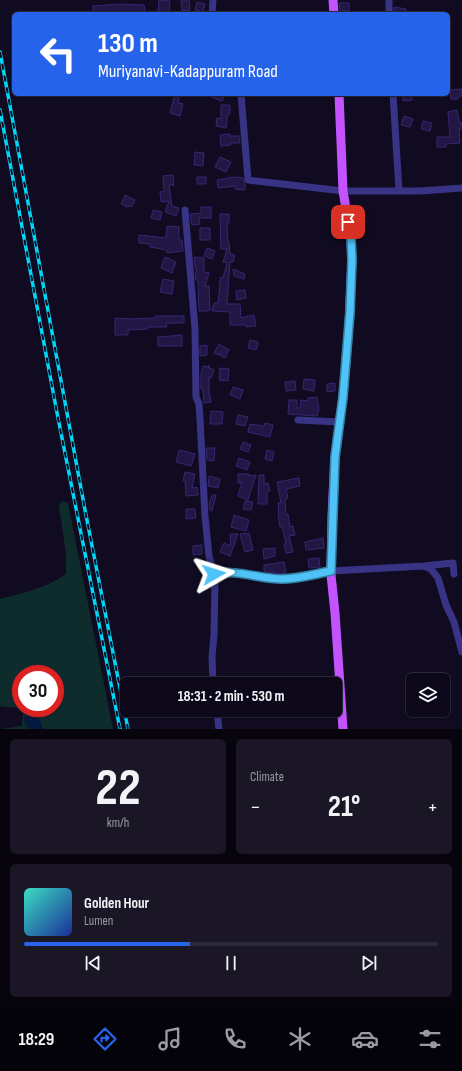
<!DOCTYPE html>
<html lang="en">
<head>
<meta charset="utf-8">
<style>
	body { margin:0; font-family:"Sofia Sans Condensed",sans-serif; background:#1a1626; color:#f1f3f6; height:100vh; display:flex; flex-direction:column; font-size:15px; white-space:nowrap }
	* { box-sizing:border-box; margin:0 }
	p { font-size:13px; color:#9a9aa2 }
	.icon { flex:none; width:22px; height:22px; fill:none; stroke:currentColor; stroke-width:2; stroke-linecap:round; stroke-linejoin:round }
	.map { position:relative; height:729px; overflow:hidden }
	.drawer { display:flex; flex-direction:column; gap:10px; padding:10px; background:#07040e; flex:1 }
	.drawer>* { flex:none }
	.top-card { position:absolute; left:12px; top:12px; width:438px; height:84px; border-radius:6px; box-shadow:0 1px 3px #0004,0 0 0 1px #2c2938; background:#2563eb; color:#fff; overflow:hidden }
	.tools { position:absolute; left:406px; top:673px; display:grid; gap:8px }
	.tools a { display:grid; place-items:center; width:44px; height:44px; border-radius:6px; background:#0c0819; box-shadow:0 1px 3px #0004,0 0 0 1px #2c2938; font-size:20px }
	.speed { position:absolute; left:12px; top:665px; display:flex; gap:8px; font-size:20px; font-weight:700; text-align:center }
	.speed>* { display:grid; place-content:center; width:52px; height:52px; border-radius:50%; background:#0c0819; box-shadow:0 1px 3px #0004,0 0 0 1px #2c2938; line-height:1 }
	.speed .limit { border:6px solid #d22; background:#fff; color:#111 }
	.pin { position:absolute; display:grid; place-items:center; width:34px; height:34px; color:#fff; margin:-17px; border-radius:8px; box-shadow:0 2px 6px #0006 }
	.me { position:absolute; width:44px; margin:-22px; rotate:84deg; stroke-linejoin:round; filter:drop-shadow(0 0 3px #0008) }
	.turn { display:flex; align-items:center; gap:14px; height:84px; padding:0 20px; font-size:18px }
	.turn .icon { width:52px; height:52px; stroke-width:2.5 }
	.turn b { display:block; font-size:28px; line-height:34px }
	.big { font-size:30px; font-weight:700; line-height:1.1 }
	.drawer .widget { flex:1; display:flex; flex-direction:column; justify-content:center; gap:6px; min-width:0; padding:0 14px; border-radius:6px; background:#1a1626 }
	.drawer .dial { align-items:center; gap:0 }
	.dial b { font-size:52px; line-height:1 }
	.song { display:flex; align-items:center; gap:12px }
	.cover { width:48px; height:48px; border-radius:6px; background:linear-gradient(135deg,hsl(170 70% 55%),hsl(230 70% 35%)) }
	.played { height:4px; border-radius:2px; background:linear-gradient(90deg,#2563eb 40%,#2c2938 40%) }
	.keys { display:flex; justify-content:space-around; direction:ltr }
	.heat { display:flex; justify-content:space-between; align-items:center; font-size:22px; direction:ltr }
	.drawer .tiles { flex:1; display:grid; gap:10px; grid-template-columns:1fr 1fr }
	.widget:last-child { grid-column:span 2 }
	.trip { position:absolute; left:120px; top:677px; width:222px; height:40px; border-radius:6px; background:#0c0819; box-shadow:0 1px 3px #0004,0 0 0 1px #2c2938; font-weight:700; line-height:40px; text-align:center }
	.dock { display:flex; height:64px; justify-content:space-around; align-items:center; background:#05030a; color:#9a9aa2 }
	.dock .icon { width:28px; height:28px }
	.dock .on { color:#2563eb }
	.dock b { font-size:18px; color:#f1f3f6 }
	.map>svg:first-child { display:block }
	.green { fill:#0e2c2c; fill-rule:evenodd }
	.water { fill:#051940 }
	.building { fill:#211644; stroke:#372672 }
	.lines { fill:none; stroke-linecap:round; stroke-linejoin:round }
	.minor { stroke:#383384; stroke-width:7 }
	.major { stroke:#c453ff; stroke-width:9 }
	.rail-casing { stroke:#00d7f7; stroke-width:3.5 }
	.rail { stroke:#100b21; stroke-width:2; stroke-dasharray:6; stroke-linecap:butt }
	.route-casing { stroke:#337fa1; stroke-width:10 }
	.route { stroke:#4fc3f7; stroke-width:7 }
</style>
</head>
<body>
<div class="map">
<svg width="462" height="729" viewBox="0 0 462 729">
	<rect width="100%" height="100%" fill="#100b21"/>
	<path class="green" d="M63 501 68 503 113 729H0L22 726 23 714 31 710 0 706V599C22 593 47 588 66 574V554L59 506 60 503ZM21 674H55V708H21Z"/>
	<path class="water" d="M28 713C38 714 40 720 43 729H30L25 724 24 717Z"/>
	<path class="building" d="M159 0 170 1 169 12 158 11Z
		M181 0H189L190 10 182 11Z
		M197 2 205 4 203 12 195 10Z
		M339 3H349V11H340Z
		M121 4 144 5 145 11 129 13 93 12V6Z
		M394 7 406 9 405 14H394Z
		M462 89V96H458V99H451L450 90Z
		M175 94H180L178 103 183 104 180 116 170 113Z
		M203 94H225L222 101Z
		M403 94H412V100L403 101Z
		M221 105H230V114H228L226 128 216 126 217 118 221 119Z
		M457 110 459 122H461V129H459L460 143 446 144V147H437V137H450L448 112Z
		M404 116 413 119 410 127 401 125Z
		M423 121 432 123 430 131 421 129Z
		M230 134V136H239L240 143H230L231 145 221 146 220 135Z
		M195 152 204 153 203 166 194 165Z
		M220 157 231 162 226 172 215 167Z
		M173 175 174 185H169L172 206 179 208 176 216 165 212 169 201 161 202 160 192 164 191 163 176Z
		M197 177H206V184H197Z
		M234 177 243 178 245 184V190L235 189V186L218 188 217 180Z
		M125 195 135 200 132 206 127 207 121 204Z
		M201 207H211V218H199L200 224 192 225 190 214 201 213Z
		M153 210 162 212 160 220 151 218Z
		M220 214H229V223H227L228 242H229L230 254 235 255 233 262H230L227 304H240L241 318 254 315 256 326 246 327V325H230V312L212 311 214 303H218L220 284H219L221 277 223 278 227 263 223 262 227 249H221Z
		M167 226 179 227V240H182L183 251 167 253 168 251 162 249 150 247V244L139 243V235L166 238Z
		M200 228H210V240H200Z
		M207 248 215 251 212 259 204 256Z
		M165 257 176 262 172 273 161 268Z
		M194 257 204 258V272L209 273 205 286H209L210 310 208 311H199L198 281 196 280 195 275 197 268H195Z
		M233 269 245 274 244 279 234 276Z
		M163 279 174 281 172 294 160 292Z
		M245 290 246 298 237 300 236 291Z
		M155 316H184V323H166L167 327H148V329L128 330V335H115V318L128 319 155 318Z
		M182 335V346H158V337Z
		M250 340 258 342 256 350 248 348Z
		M219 344 229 350 225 358 221 356V353L219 355 214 353Z
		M207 345V355L200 356V346Z
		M209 365V368L214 370 211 378 209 377V396H210L211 402 204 403 203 389H201V374L203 366 208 367Z
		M220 368 229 369 228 381 219 380Z
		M304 379 315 380 314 391 303 389Z
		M295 381 296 390 286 391 285 382Z
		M335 383V391L327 392V384Z
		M233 387 243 390 240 399 230 395Z
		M317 397 319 409 317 416 288 414 289 400H297V408H300L301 400 308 401V398Z
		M211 411 223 412 222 424H210Z
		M238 415 248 417 245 426 236 424Z
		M265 423 273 425 270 437 248 432 250 424 264 426Z
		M243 442 251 445 248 452 240 449Z
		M206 448H215L214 461 207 460Z
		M179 450 195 454 191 466 176 462Z
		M267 450 274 452 272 461 265 459Z
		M239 458 250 462 247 470 236 466Z
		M185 472 195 474 192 488 197 487 198 495 186 496 185 481H183Z
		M238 474H249V476L256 475 248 500 238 496 242 482 238 483Z
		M259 475H264V484L268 483 270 491 267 492V504H258Z
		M209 476 220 479 218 488 208 486Z
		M299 478 300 486 286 489 288 498 285 499 286 515 288 514 290 527 293 526 295 535 289 536 293 552 286 553 284 544 286 543 282 526 280 527 278 516H279L278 503H281L277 482Z
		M212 495H216L212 511 210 510 209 504Z
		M245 501 253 502 251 510 243 509Z
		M186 509H195L196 518 186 519Z
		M234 515 249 520 246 531 231 527Z
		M249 533 253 550 245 552 240 534Z
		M230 534H238L230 556 220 552 224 543 231 546Z
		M323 538 324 548 306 550 305 542Z
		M202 545V554L193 555V546Z
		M275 548V556L264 559 263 549Z
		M319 558 320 567 309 568 308 559Z
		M284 562 286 573 280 574 264 571V565Z"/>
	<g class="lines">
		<path class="minor" d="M389 0V14
			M212 14 213 0
			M241 94 248 180 343 191H420L462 188
			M393 94 399 191
			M185 210 195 329 196 397 199 404 200 419 205 516 209 556 215 578 214 635 212 657 213 684
			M298 420 339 422
			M424 566 453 563 454 574
			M214 575 233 572 282 579 331 571 424 566 431 569 438 578 446 605 454 622 462 652
			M217 710 219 729"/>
		<path class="major" d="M333 0 334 14
			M339 94 343 191 351 238 352 260 349 325 343 397 335 457 332 516 331 575 335 613 343 729"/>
		<g class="rail-casing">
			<path id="rail" d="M0 52 85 510 128 729
				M0 110 58 418 120 729"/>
		</g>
		<use href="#rail" class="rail"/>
	</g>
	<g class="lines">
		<g class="route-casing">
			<path id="route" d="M214 574C238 569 259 579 282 579 298 579 315 574 331 571L335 457 343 397 350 312 352 260 351 238 348 222"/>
		</g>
		<use href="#route" class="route"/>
	</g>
</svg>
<div class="tools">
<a><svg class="icon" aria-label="layers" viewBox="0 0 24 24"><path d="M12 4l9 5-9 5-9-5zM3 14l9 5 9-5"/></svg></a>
</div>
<div class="speed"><div class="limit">30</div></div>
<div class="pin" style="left:348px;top:222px;background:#d93025"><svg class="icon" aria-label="arrive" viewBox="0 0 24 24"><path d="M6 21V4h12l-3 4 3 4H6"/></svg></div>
<svg class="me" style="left:214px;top:574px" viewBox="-20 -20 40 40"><path d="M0-17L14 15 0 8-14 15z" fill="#4fc3f7" stroke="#fff" stroke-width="4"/></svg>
<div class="trip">18:31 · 2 min · 530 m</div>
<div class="top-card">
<div class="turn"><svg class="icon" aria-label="left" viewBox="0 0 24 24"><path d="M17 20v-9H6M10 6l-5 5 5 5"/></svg><div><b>130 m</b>Muriyanavi-Kadappuram Road</div></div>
</div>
</div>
<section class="drawer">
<div class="tiles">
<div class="widget dial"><b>22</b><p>km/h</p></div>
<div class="widget"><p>Climate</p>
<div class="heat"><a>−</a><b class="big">21°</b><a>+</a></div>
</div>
<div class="widget">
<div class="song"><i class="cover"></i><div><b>Golden Hour</b><p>Lumen</p></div></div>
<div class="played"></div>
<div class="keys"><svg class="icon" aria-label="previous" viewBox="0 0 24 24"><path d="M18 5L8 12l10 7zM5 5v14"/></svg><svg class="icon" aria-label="pause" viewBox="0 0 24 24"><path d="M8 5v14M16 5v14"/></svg><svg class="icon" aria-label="next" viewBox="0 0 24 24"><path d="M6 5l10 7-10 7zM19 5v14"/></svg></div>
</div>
</div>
</section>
<nav class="dock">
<b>18:29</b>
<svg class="icon on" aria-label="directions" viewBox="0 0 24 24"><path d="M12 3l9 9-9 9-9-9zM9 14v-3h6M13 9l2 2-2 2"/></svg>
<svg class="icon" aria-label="music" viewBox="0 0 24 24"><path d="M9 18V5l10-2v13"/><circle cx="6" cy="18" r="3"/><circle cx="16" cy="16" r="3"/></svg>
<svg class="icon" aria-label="phone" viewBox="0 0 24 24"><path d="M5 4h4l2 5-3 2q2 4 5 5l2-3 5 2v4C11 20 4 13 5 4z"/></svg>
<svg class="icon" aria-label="climate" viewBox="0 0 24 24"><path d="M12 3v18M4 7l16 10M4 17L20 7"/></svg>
<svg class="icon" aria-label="car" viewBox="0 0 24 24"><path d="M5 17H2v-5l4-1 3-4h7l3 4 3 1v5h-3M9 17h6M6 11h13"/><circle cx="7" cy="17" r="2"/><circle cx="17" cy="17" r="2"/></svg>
<svg class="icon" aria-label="filters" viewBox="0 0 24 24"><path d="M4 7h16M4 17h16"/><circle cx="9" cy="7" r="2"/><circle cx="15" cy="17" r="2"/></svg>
</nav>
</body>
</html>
